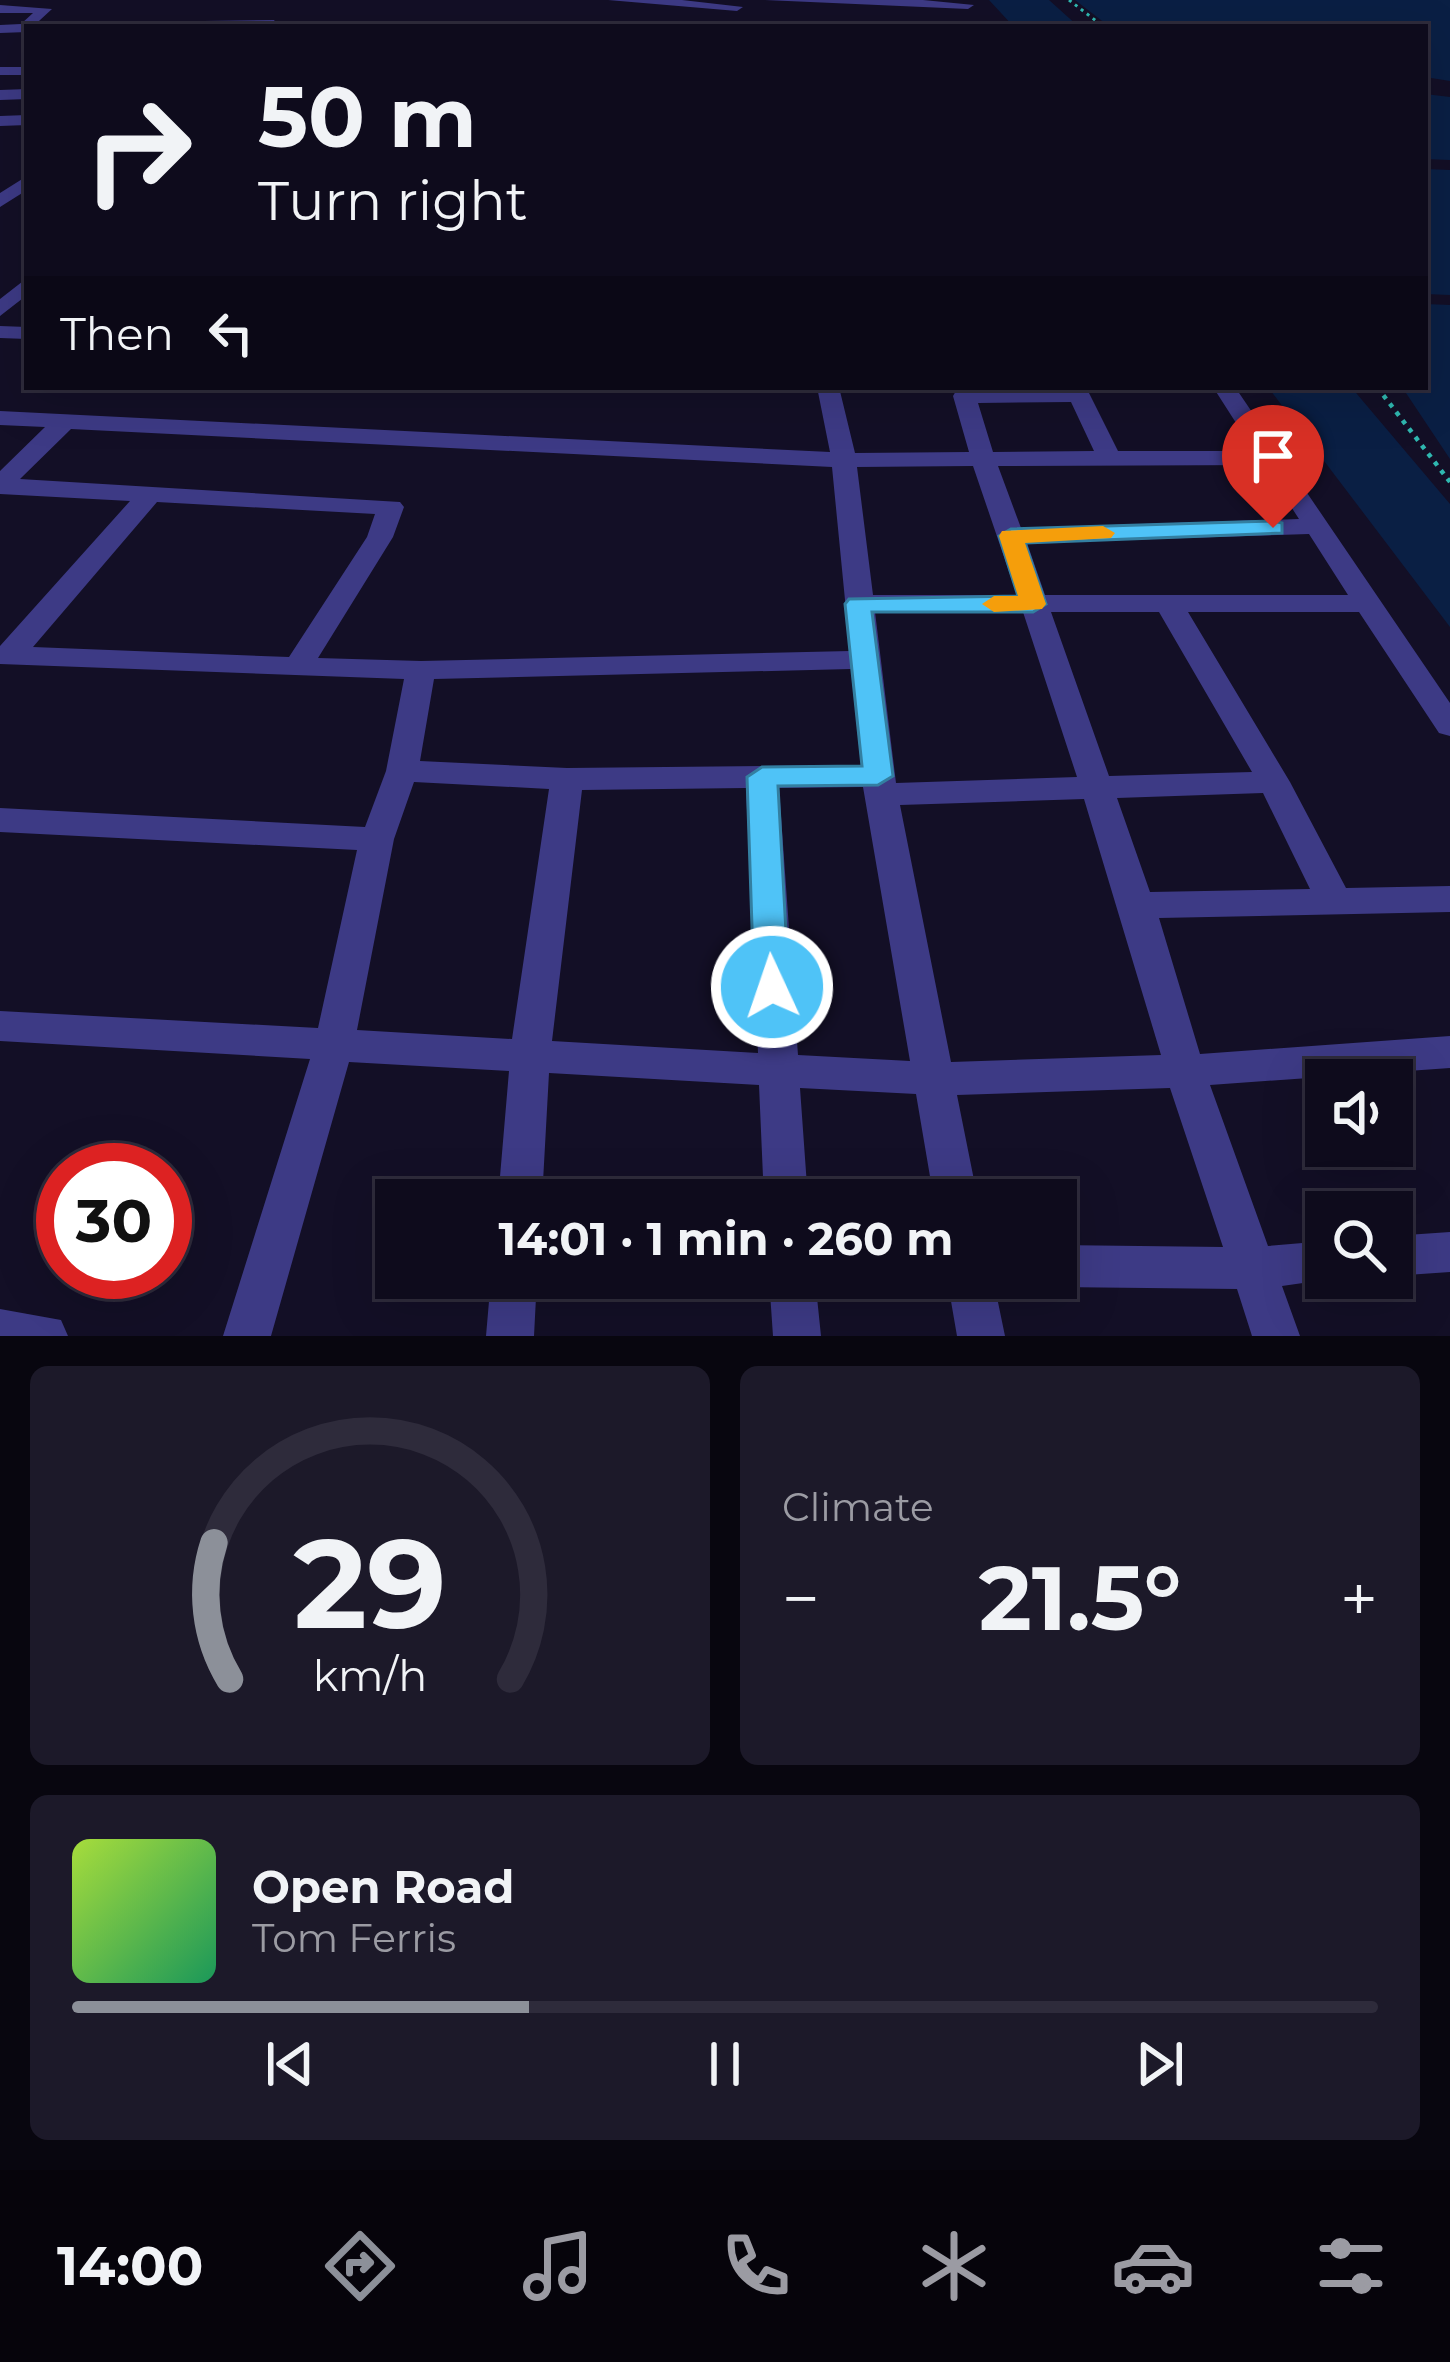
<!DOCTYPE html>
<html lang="en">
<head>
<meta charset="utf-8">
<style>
	body { margin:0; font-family:Montserrat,sans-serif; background:#1c1929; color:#f1f3f6; height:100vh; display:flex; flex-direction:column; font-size:45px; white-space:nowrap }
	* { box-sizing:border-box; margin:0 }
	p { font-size:39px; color:#9b9ba3 }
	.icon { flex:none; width:66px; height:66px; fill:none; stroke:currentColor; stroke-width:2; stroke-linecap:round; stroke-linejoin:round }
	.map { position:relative; height:1336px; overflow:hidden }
	.sheet { display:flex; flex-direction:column; gap:30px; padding:30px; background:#08060f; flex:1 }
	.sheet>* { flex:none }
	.top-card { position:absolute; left:24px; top:24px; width:1404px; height:366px; border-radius:0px; box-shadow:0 12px 48px #0002,0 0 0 3px #2e2b3b; background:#0e0b1c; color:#f1f3f6; overflow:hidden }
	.fabs { position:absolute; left:1305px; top:1059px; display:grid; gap:24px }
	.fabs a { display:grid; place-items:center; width:108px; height:108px; border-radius:0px; background:#0e0b1c; box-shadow:0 12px 48px #0002,0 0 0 3px #2e2b3b; font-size:60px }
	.speed { position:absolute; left:36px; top:1143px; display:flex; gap:24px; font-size:60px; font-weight:700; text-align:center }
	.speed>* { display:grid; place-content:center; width:156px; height:156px; border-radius:50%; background:#0e0b1c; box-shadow:0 12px 48px #0002,0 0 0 3px #2e2b3b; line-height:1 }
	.speed .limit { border:18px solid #d22; background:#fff; color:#111 }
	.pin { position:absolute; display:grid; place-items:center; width:102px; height:102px; color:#fff; margin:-123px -51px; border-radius:50% 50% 50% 0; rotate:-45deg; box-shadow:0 0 12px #0007 }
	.pin .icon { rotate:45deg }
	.me { position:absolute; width:132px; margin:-66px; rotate:357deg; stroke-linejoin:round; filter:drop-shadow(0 0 9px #0008) }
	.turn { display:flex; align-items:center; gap:42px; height:252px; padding:0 36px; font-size:54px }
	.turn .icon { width:156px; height:156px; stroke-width:2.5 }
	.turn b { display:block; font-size:84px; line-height:102px }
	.then { display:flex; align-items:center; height:114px; padding:0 36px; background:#0003; gap:24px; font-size:45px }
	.big { font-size:90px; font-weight:700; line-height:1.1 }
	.sheet .card { flex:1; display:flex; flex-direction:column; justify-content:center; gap:18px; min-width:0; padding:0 42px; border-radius:18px; background:#1c1929 }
	.sheet .dial { align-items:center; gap:0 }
	.dial svg { height:312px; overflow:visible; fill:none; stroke:#2e2b3b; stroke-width:7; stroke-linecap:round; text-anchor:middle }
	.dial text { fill:#f1f3f6; stroke:none }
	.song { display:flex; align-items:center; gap:36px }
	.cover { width:144px; height:144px; border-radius:18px; background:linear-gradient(135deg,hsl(80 70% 55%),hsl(150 70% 35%)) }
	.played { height:12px; border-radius:6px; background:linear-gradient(90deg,#8c9099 35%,#2e2b3b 35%) }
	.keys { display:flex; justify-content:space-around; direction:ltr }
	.heat { display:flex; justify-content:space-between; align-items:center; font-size:66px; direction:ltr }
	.sheet .tiles { flex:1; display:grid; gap:30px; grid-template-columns:1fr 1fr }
	.card:last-child { grid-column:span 2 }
	.trip { position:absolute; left:375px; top:1179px; width:702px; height:120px; border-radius:0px; background:#0e0b1c; box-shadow:0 12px 48px #0002,0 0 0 3px #2e2b3b; font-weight:700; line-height:120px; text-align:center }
	.dock { display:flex; height:192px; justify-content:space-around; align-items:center; background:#06040b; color:#9b9ba3 }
	.dock .icon { width:84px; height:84px }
	.dock .selected { color:#8c9099 }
	.dock b { font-size:54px; color:#f1f3f6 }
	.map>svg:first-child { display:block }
	.water { fill:#0a1f44 }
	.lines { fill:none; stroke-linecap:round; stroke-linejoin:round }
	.path-far1 { stroke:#2fb8b0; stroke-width:3; stroke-dasharray:3 4.5; stroke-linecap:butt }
	.path { stroke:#2fb8b0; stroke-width:4.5; stroke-dasharray:4.5 6; stroke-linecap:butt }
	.minor { fill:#3d3a85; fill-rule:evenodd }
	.route { fill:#4fc3f7; stroke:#337fa1; stroke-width:3 }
	.slow { fill:#f59e0b }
</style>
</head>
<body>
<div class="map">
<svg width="1450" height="1336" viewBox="0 0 1450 1336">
	<rect width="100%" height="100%" fill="#130f26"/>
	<path class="water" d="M989 0H1049L1079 27H1014Z
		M1075 0H1450V81L1425 77V27H1110Z
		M1425 94 1450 97V160L1425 159Z
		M1425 169 1450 170V295L1425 294Z
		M1425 304 1450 305V459L1402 387H1425Z
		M1268 387H1351L1450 504V627Z"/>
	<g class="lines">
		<path class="path-far1" d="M1069 0 1104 27"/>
		<path class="path" d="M1377 387 1450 482"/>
		<path class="minor" d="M608 0H682L743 7 737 11Z
			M765 0H923L974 5 968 9Z
			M0 5 52 9 27 32 0 33V25L21 24 33 13H0Z
			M274 20 279 27H57L64 23Z
			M909 23H975L982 27H902Z
			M0 67H27V75H0Z
			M27 89V99L0 100V90Z
			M27 115V125L0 126V116Z
			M27 176V190L0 207V193Z
			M27 278V295L0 316V299Z
			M0 326 27 327V339L0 338Z
			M817 387H839L855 453 969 452 953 396 956 391 1086 387 1118 451H1254L1213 387H1235L1450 703V736L1439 733 1359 612H1188L1290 782 1346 888 1450 886V912L1159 918 1200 1054 1450 1036V1068L1210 1085 1268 1246 1326 1241V1278H1338L1282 1286 1300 1336H1252L1237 1289 1056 1287 1040 1281 1056 1278V1245L1223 1247 1170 1088 957 1095 978 1200H934L916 1094 800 1088 808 1200H764L759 1085 549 1073 542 1200H498L509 1071 349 1062 271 1336H223L310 1059 0 1041V1011L318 1028 357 850 0 832V808L365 827 386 771 404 679 0 664V646L130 501 0 494V471L45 427 0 425V411L830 452ZM1071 402 1094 451 993 452 978 403ZM71 429 832 467 850 651 421 661 318 658 393 537 404 507 400 502 20 479ZM1264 465 1299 519 1021 528 998 466ZM973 466 1017 595H873L857 467ZM157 502 375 514 367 537 289 657 33 647ZM1309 534 1348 595H1045L1027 543ZM875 612H1023L1077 777 896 783ZM1051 612H1159L1252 772 1109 776ZM851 669 861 765 567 768 420 761 434 679ZM414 782 549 789 512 1039 357 1030 394 839ZM863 787 910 1061 798 1055 779 788ZM746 788 758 1053 552 1041 582 790ZM1263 793 1310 889 1150 892 1117 798ZM1084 799 1161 1055 951 1062 900 805Z
			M1450 1232V1272L1392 1276V1236Z
			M491 1278H537L534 1336H486Z
			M769 1278H815L821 1336H773Z
			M947 1278H993L1005 1336H957Z
			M0 1309 61 1320 68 1336H0Z"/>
	</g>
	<path class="route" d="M1273 521 1282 523V533L1025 543 1046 604 1033 612H872L893 776 878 785 778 786 789 987 784 996 772 1000 759 996 754 987 747 777 762 767 862 766 845 604 849 599 1018 596 999 536 1011 529Z"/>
	<path class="slow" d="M1103 526 1115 533 1111 538 1025 543 1046 604 1042 609 994 612 982 604 994 596H1018L999 536 1002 531Z"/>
</svg>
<div class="fabs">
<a><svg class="icon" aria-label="sound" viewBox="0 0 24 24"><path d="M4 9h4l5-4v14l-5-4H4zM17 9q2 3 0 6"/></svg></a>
<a><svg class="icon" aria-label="search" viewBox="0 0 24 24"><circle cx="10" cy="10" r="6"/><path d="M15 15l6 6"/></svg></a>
</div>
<div class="speed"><div class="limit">30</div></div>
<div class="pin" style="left:1273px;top:528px;background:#d93025"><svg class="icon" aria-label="arrive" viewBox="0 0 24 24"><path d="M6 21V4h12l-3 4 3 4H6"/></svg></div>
<svg class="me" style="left:772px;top:987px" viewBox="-20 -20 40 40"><circle r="17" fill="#4fc3f7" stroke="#fff" stroke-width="3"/><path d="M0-11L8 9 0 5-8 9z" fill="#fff"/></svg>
<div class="trip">14:01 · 1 min · 260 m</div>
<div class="top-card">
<div class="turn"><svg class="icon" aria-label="right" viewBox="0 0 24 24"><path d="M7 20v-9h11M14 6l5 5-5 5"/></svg><div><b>50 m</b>Turn right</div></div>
<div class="then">Then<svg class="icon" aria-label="left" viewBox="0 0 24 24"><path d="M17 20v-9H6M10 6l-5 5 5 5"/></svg></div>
</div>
</div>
<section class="sheet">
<div class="tiles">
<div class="card dial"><svg viewBox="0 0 100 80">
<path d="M14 69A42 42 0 1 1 86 69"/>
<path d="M14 69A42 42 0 0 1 10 34" stroke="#8c9099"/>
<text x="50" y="56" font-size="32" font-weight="700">29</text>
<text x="50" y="72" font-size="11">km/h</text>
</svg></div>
<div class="card"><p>Climate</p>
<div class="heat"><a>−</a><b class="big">21.5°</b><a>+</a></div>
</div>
<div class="card">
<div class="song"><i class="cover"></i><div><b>Open Road</b><p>Tom Ferris</p></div></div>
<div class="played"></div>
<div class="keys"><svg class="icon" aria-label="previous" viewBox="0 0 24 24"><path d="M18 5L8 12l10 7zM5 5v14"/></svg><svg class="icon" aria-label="pause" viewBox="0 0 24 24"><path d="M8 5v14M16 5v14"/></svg><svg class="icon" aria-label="next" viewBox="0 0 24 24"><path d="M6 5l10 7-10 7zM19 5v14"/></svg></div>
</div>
</div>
</section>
<nav class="dock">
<b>14:00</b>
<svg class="icon selected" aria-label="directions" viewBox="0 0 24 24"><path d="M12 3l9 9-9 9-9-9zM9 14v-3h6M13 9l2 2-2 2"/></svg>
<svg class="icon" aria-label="music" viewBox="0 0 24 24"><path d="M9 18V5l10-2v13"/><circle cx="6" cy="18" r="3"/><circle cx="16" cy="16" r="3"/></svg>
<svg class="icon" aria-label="phone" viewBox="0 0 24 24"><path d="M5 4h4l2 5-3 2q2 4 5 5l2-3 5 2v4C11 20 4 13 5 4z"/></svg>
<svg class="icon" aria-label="climate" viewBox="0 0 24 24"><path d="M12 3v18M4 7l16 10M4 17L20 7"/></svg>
<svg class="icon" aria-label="car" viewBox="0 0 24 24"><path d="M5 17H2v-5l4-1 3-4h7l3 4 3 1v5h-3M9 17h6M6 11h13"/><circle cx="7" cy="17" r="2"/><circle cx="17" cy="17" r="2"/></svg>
<svg class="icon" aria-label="filters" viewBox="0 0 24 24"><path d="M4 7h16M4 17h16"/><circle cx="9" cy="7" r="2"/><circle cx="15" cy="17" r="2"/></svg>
</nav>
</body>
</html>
